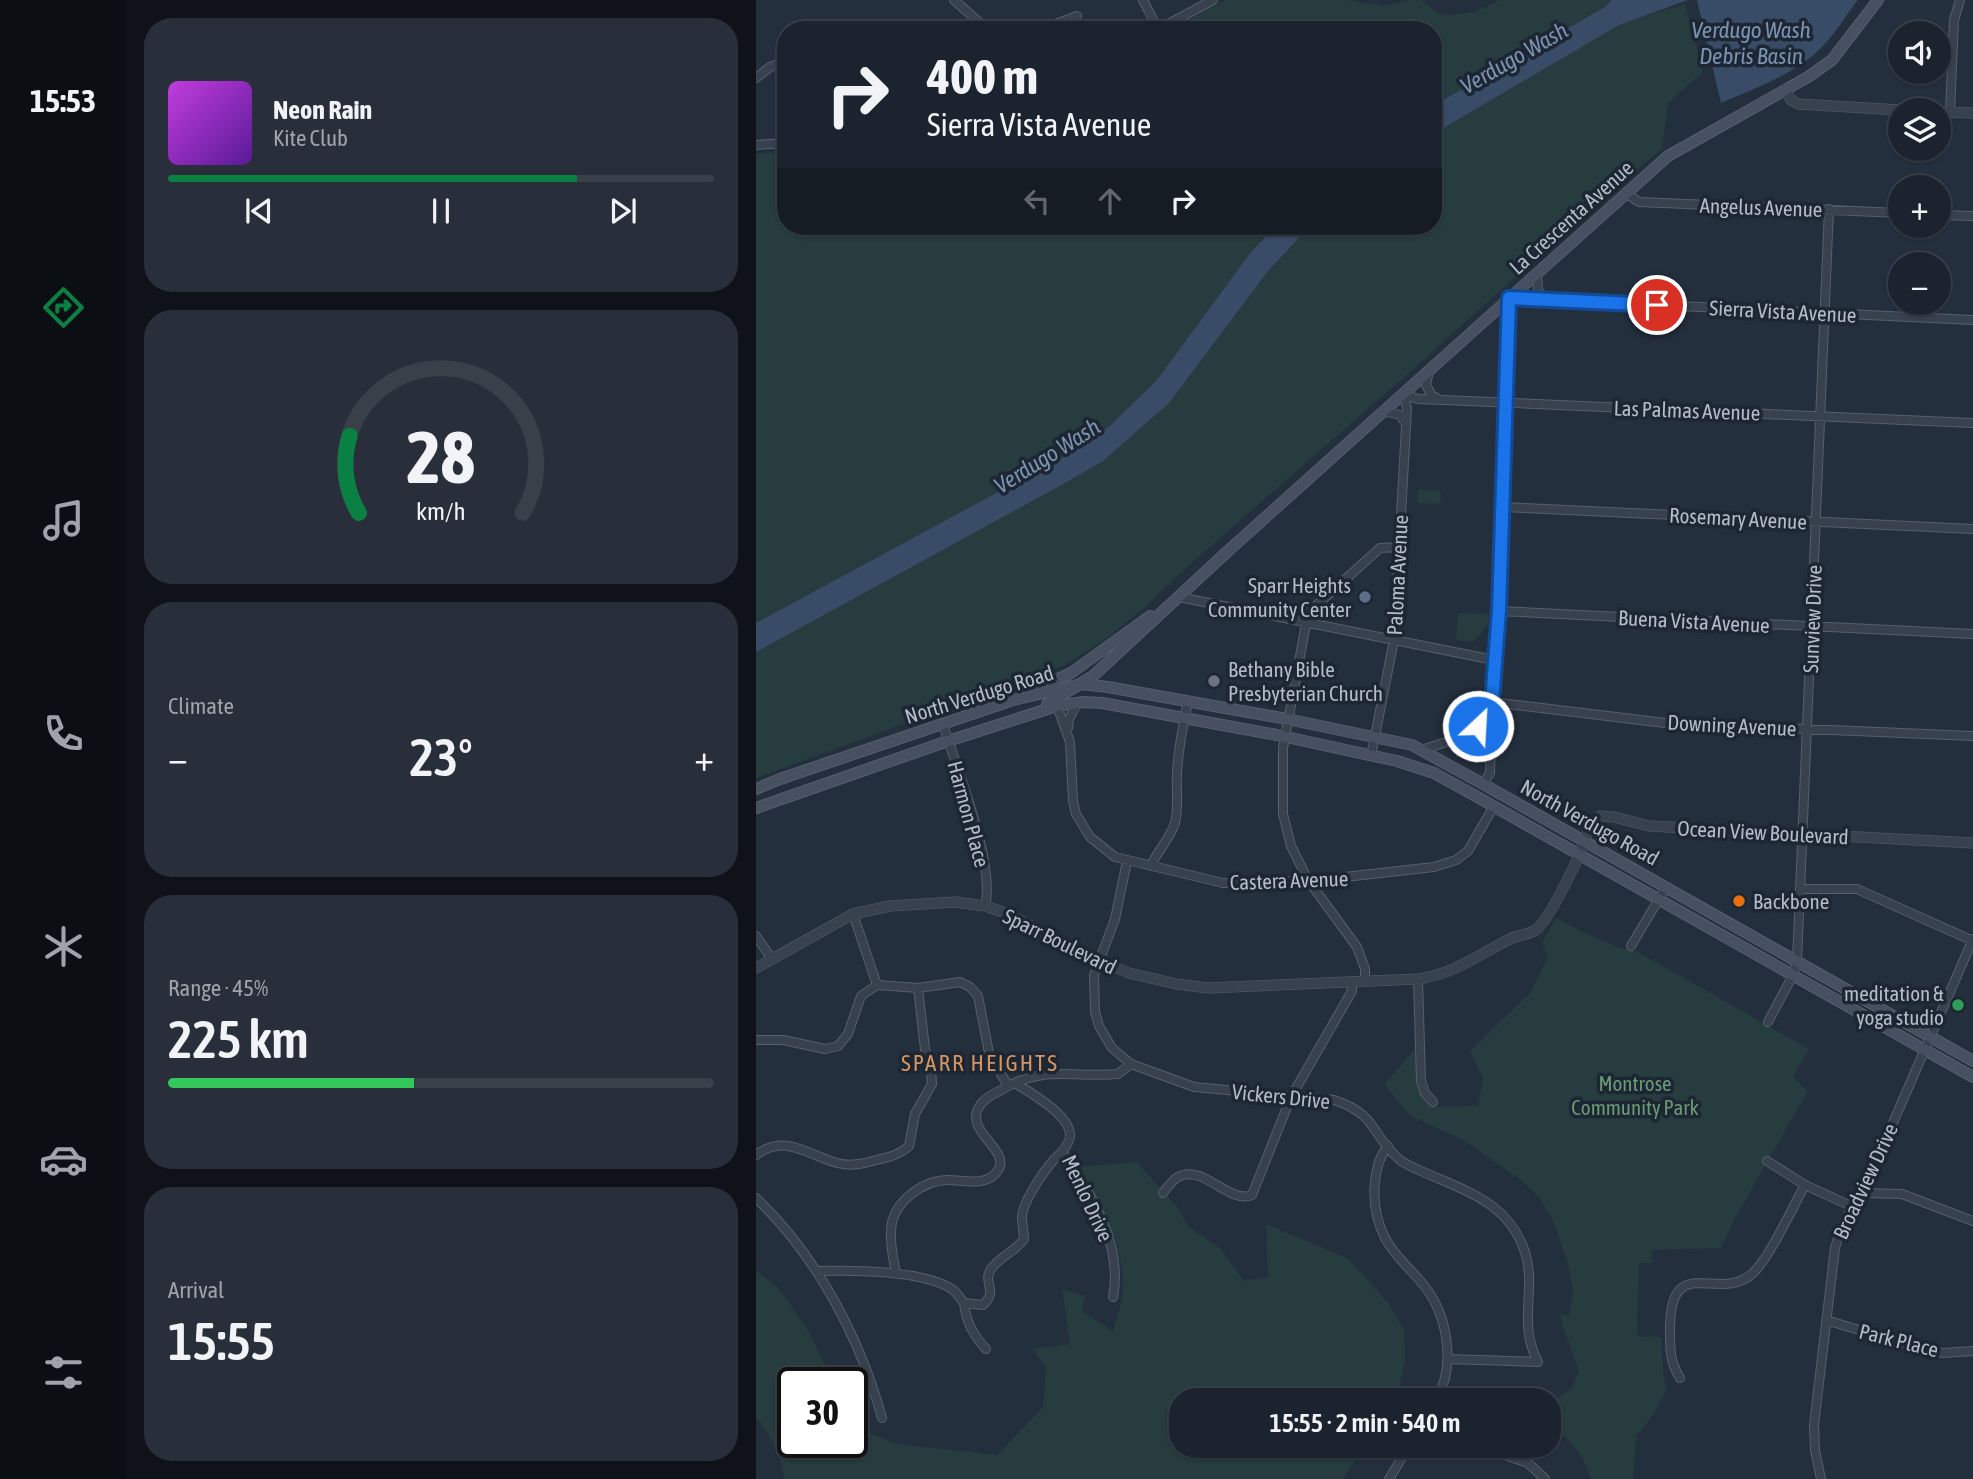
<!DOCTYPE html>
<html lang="en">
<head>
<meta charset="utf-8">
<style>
	body { margin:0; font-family:"Asap Condensed",sans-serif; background:#282f3a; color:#f1f3f6; height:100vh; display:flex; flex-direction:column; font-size:26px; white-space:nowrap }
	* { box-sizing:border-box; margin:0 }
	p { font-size:23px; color:#a0a4aa }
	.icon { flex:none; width:38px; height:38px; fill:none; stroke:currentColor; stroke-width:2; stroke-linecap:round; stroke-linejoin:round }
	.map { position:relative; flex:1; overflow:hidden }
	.side { display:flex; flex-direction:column; gap:18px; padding:18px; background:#0f1319; width:630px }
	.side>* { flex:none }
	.banner { position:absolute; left:21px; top:21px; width:665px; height:214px; border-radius:28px; box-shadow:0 2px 5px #0004,0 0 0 2px #39404a; background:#1b232e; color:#f1f3f6; overflow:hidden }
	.controls { position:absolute; left:1132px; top:21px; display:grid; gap:14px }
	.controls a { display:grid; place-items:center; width:63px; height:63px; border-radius:50%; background:#1b232e; box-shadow:0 2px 5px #0004,0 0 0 2px #39404a; font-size:35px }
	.speed { position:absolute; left:21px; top:1367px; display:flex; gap:14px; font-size:35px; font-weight:700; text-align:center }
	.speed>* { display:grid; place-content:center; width:91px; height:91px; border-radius:50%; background:#1b232e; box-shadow:0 2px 5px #0004,0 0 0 2px #39404a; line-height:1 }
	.speed .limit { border:4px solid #111; border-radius:10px; background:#fff; color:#111 }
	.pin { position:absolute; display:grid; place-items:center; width:60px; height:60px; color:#fff; margin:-30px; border:4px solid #fff; border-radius:50%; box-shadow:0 2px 7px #0007 }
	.me { position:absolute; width:77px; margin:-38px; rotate:25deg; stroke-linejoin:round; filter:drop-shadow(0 0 5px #0008) }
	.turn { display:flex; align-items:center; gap:24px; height:147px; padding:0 35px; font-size:32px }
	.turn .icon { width:91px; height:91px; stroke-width:2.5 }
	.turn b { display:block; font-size:49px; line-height:60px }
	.lanes { display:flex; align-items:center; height:66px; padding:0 35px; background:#0003; justify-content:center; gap:35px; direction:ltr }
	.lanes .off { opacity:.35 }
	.big { font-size:52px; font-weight:600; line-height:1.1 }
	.side .card { flex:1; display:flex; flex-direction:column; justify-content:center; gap:10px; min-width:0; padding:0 24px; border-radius:28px; background:#282f3a }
	.side .dial { align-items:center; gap:0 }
	.dial svg { height:182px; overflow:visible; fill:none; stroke:#39404a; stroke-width:7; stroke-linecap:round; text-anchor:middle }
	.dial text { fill:#f1f3f6; stroke:none }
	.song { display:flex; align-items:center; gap:21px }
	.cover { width:84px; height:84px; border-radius:10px; background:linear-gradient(135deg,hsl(290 70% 55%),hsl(270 70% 35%)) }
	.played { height:7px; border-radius:4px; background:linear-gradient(90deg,#0b8043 75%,#39404a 75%) }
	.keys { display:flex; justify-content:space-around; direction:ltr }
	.heat { display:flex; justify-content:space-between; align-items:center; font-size:38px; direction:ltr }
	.charge { height:10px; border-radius:5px; background:linear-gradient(90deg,#34c759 45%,#39404a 0) }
	.trip { position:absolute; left:413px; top:1388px; width:392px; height:70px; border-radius:28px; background:#1b232e; box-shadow:0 2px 5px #0004,0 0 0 2px #39404a; font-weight:600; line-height:70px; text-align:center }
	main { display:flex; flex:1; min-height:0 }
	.menu { display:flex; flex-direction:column; width:126px; justify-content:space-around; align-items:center; background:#0b0e12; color:#a0a4aa }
	.menu .icon { width:49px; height:49px }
	.menu .on { color:#0b8043 }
	.menu b { font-size:32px; color:#f1f3f6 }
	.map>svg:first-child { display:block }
	.green { fill:#263c3f }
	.water { fill:#394c67 }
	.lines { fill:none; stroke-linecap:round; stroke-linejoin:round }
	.minor-casing { stroke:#565f6c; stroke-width:10 }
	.tertiary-casing { stroke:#565f6c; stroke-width:11 }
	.secondary-casing { stroke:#565f6c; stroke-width:12 }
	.minor { stroke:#38414e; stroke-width:8 }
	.tertiary { stroke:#38414e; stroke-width:10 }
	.secondary { stroke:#465061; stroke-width:10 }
	.route-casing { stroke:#114b97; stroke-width:18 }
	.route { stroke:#1a73e8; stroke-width:12 }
	.service-dot { fill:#5c6f8a; stroke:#1d2633; stroke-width:2.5 }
	.worship-dot { fill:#6b7280; stroke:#1d2633; stroke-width:2.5 }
	.food-dot { fill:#e8710a; stroke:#1d2633; stroke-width:2.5 }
	.leisure-dot { fill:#2e9e5b; stroke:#1d2633; stroke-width:2.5 }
	.labels { text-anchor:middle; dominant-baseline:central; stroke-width:7; stroke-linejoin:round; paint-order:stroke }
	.street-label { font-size:21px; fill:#b4bcc9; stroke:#1d2633 }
	.poi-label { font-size:21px; fill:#b4bcc9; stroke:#1d2633; text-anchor:end }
	.park-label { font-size:21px; fill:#6b9a76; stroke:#1d2633 }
	.water-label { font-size:23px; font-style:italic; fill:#7c92b1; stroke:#1d2633 }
	.neighbourhood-label { font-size:23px; letter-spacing:2px; fill:#d59563; stroke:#1d2633 }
</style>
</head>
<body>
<main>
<nav class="menu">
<b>15:53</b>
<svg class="icon on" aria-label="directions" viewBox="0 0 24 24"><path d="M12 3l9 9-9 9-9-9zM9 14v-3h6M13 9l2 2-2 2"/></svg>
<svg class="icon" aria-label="music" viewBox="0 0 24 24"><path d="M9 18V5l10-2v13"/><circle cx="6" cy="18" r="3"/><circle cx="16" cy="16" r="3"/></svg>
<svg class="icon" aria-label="phone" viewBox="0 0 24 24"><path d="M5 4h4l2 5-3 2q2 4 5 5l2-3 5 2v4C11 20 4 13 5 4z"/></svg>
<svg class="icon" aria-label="climate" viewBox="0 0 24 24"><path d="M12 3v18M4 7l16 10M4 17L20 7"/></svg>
<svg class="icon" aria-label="car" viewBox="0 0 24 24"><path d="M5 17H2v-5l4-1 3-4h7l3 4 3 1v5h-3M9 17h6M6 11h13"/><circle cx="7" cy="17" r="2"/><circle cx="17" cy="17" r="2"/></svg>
<svg class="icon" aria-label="filters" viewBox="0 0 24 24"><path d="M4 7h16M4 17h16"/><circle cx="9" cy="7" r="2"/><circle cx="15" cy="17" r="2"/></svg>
</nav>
<section class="side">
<div class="card">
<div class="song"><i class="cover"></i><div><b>Neon Rain</b><p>Kite Club</p></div></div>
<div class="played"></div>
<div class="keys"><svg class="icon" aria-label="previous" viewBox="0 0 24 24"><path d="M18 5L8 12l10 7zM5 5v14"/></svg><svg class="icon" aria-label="pause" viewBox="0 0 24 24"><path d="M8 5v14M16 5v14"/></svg><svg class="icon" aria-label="next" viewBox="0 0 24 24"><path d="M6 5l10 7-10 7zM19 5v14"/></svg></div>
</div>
<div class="card dial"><svg viewBox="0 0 100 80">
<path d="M14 69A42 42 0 1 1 86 69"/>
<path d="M14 69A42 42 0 0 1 10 35" stroke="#0b8043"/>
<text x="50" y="56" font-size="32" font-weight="700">28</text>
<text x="50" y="72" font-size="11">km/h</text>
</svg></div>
<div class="card"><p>Climate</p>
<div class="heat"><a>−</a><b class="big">23°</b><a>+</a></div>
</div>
<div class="card"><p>Range · 45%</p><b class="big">225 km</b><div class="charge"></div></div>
<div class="card"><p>Arrival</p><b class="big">15:55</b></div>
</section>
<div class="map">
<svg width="1217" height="1479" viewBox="0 0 1217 1479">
	<rect width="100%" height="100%" fill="#242f3e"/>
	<path class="green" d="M469 0H592L627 6 653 0H665L681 13 692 15 719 12 744 0H857L864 23 929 4 947 72 912 103 906 149 849 196 655 371 440 559 391 605 351 638 309 665 0 778V154L30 152V226H677V30H414Z
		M662 490 685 491 684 504 661 503Z
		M702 613 733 614 732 625 717 642 700 640Z
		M800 918C827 932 852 946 882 952L1053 1049 1037 1077 1052 1091 978 1220 965 1248 897 1250 895 1263H883L881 1336 905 1337 908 1379 911 1386C904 1406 895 1420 880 1435L877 1479H835C828 1459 816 1434 793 1429V1403L816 1388 823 1370 807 1328 804 1314 813 1316 817 1291 812 1263 796 1218 782 1196 765 1180 707 1140 655 1116 628 1085 659 1049C660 1071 660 1089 675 1107L722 1106 727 1078 714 1051 775 992 792 957 786 943Z
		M381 1162 421 1207 433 1227 464 1248 488 1281 512 1277 510 1224 593 1259 632 1303 648 1330 649 1358 643 1388 636 1400H425V1446H609L587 1479H28C27 1458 13 1433 0 1417V1271L22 1287 55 1335 77 1382H37V1442H96V1416L105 1429 140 1444 241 1455 287 1407 290 1368 277 1349 314 1344 306 1289 329 1296 326 1311 357 1331C360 1318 367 1302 367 1288 368 1245 343 1203 323 1167Z"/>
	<path class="water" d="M856 0H932L863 25 677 134V106L849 7Z
		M941 0H1102C1090 15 1079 34 1065 48 1038 75 999 88 965 103Z
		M520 226H554L512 271 413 403 347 461 300 488 0 652V623L305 458 355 425 401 380 495 252Z"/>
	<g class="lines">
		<g class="minor-casing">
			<path id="minor" d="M198 0 232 30
				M387 0 402 29
				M284 30 321 16
				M401 30 457 0
				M0 78 14 67 30 61
				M1194 112 1198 20 1204 0
				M0 145 30 143
				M869 193 883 202 1144 213
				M1183 215 1217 216
				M781 273 782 291 791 299
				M673 371 670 385 676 396 681 398
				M646 394 662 399 687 400 1217 423
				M627 411 644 415 650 424
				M747 507 1217 529
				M423 597 738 660
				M743 611 1217 634
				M301 706 314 742 317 801 320 814 334 837 359 857 467 883 562 880 678 867 700 860 712 851 738 806
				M187 724C200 767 240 864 229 906
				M312 728 313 719 322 702
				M665 750 697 740 722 726 736 702 909 723 1217 736
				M615 756 638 640 651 408 647 394
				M727 784 734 773 738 660 743 611 753 298 1217 320
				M371 861 359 919 338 975 339 1012 343 1026 356 1048 375 1064 438 1087 578 1100C623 1115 614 1135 644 1160 652 1166 663 1170 672 1174 713 1192 753 1204 769 1252 781 1289 761 1322 782 1362L691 1359
				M395 866C401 851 414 839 419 823 423 806 420 789 421 773 422 749 427 725 432 701
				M1044 889H1101L1217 941
				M97 914 121 985
				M0 936 16 959
				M875 946 910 887
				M662 979 665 1081 669 1093 677 1102
				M609 981V969L601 947 552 880 535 846 527 814V748L552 613 624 548 643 547
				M1012 1022 1037 975 1041 961 1073 209
				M0 1040H27L69 1049 82 1046 92 1034 105 996 121 985 162 988 204 982 214 987 222 996 233 1053 252 1086
				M259 1083C275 1093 316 1116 314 1137 313 1143 309 1148 306 1152 336 1194 367 1245 357 1297
				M632 1146C623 1157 621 1167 619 1181 617 1200 620 1220 629 1238 639 1257 657 1271 670 1288 692 1318 700 1367 680 1400
				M0 1155C29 1133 52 1155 81 1163 95 1167 110 1163 124 1159 135 1157 145 1154 153 1146L159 1114 176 1084 175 1069 169 1049 162 988
				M1011 1161 1049 1185 1095 1206
				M407 1193C411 1188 416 1180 422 1177 446 1163 474 1205 496 1195L535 1097 596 991V982
				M1104 1193 1146 1194 1217 1221
				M0 1198C61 1256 104 1338 126 1418
				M60 1271C94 1270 169 1270 197 1290 201 1293 205 1299 208 1303L227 1305C243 1290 226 1283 235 1269 243 1257 260 1251 268 1239 268 1232 266 1224 266 1217 267 1200 293 1162 306 1152
				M140 1274C138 1261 134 1246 135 1232 135 1203 166 1180 193 1180 206 1180 228 1186 239 1174 262 1151 203 1132 225 1104 230 1097 240 1093 247 1089 286 1065 320 1078 362 1074L375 1064
				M208 1303C210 1322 217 1335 230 1349
				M1070 1320 1173 1351 1188 1353 1217 1351
				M924 1378C913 1361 914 1346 914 1327 915 1251 964 1304 997 1273 1014 1257 1036 1208 1049 1185
				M722 1446 772 1463 789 1479
				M633 1479 653 1446
				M1065 1479 1059 1450 1058 1425 1079 1248C1086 1222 1098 1203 1112 1180L1217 939"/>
		</g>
		<g class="tertiary-casing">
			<path id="tertiary" d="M1029 89 1035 100 1042 104 1144 110
				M1183 112 1217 113
				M0 968 97 914 134 906 199 902 229 906 252 914 343 961 373 973 420 984 452 988 662 979C702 973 721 955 756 938 764 935 775 934 781 929 793 918 814 875 822 858 830 843 828 827 844 816L858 817 893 826 1217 843"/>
		</g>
		<g class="secondary-casing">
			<path id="secondary" d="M282 688 315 673 394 616
				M291 704 337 676 472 551 912 156 1052 77 1076 60 1122 0
				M0 789 24 779 257 700 325 684 352 687 531 719 656 745 727 784 1217 1061
				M0 808 192 741 301 706 327 702 346 703 521 735 641 761 678 773 716 794 1217 1077"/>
		</g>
		<use href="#minor" class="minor"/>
		<use href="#tertiary" class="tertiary"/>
		<use href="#secondary" class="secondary"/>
	</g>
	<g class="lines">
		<g class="route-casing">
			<path id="route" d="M722 726 736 702 743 611 753 298 901 305"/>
		</g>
		<use href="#route" class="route"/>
	</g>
	<circle class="service-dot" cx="609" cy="597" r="7"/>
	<circle class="worship-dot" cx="458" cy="681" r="7"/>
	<circle class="food-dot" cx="983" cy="901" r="7"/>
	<circle class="leisure-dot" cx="1202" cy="1005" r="7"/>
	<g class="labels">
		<g class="street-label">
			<text transform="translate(1005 207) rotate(2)">Angelus Avenue</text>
			<text transform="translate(815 217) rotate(-42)">La Crescenta Avenue</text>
			<text transform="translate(1027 311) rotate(3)">Sierra Vista Avenue</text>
			<text transform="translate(931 410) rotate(2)">Las Palmas Avenue</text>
			<text transform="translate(982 518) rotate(3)">Rosemary Avenue</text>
			<text transform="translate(641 575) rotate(-87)">Paloma Avenue</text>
			<text transform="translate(1056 619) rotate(-88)">Sunview Drive</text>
			<text transform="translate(938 621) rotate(3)">Buena Vista Avenue</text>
			<text transform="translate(223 694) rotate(-17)">North Verdugo Road</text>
			<text transform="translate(976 725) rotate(3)">Downing Avenue</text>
			<text transform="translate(213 814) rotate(75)">Harmon Place</text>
			<text transform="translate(834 822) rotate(29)">North Verdugo Road</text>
			<text transform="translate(1007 832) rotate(3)">Ocean View Boulevard</text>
			<text transform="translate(533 880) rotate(-2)">Castera Avenue</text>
			<text transform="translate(304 941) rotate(26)">Sparr Boulevard</text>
			<text transform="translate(525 1096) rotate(6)">Vickers Drive</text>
			<text transform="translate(1109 1181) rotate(-65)">Broadview Drive</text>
			<text transform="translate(332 1198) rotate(65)">Menlo Drive</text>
			<text transform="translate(1143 1340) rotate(14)">Park Place</text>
		</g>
		<g class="poi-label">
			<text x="595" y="585">Sparr Heights<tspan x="595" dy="24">Community Center</tspan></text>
			<text x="472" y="669" text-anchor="start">Bethany Bible<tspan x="472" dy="24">Presbyterian Church</tspan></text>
			<text x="997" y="901" text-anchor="start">Backbone</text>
			<text x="1188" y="993">meditation &amp;<tspan x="1188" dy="24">yoga studio</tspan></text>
		</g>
		<g class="park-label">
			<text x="879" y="1083">Montrose<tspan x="879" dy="24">Community Park</tspan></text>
		</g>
		<g class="water-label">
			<text x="995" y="30">Verdugo Wash<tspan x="995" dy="26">Debris Basin</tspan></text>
			<text transform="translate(758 58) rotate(-30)">Verdugo Wash</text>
			<text transform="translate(291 456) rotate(-32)">Verdugo Wash</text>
		</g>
		<g class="neighbourhood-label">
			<text x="224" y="1063">SPARR HEIGHTS</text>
		</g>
	</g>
</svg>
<div class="controls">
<a><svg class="icon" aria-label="sound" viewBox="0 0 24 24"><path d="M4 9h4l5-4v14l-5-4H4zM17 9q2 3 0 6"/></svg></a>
<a><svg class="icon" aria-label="layers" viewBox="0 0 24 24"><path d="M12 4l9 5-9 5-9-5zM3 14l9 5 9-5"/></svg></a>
<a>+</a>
<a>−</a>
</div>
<div class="speed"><div class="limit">30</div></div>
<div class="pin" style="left:901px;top:305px;background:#d93025"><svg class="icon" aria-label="arrive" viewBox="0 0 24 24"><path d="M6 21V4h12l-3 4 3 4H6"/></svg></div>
<svg class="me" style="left:722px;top:726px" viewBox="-20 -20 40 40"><circle r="17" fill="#1a73e8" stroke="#fff" stroke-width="3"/><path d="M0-11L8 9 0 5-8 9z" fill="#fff"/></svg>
<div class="trip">15:55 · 2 min · 540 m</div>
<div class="banner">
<div class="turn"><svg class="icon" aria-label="right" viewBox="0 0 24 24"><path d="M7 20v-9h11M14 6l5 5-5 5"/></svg><div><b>400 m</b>Sierra Vista Avenue</div></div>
<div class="lanes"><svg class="icon off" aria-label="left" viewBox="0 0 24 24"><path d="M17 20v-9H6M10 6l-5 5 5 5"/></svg><svg class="icon off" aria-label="ahead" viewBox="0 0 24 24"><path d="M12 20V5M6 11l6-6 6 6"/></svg><svg class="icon" aria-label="right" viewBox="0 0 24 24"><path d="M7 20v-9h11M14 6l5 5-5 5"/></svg></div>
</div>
</div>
</main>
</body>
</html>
